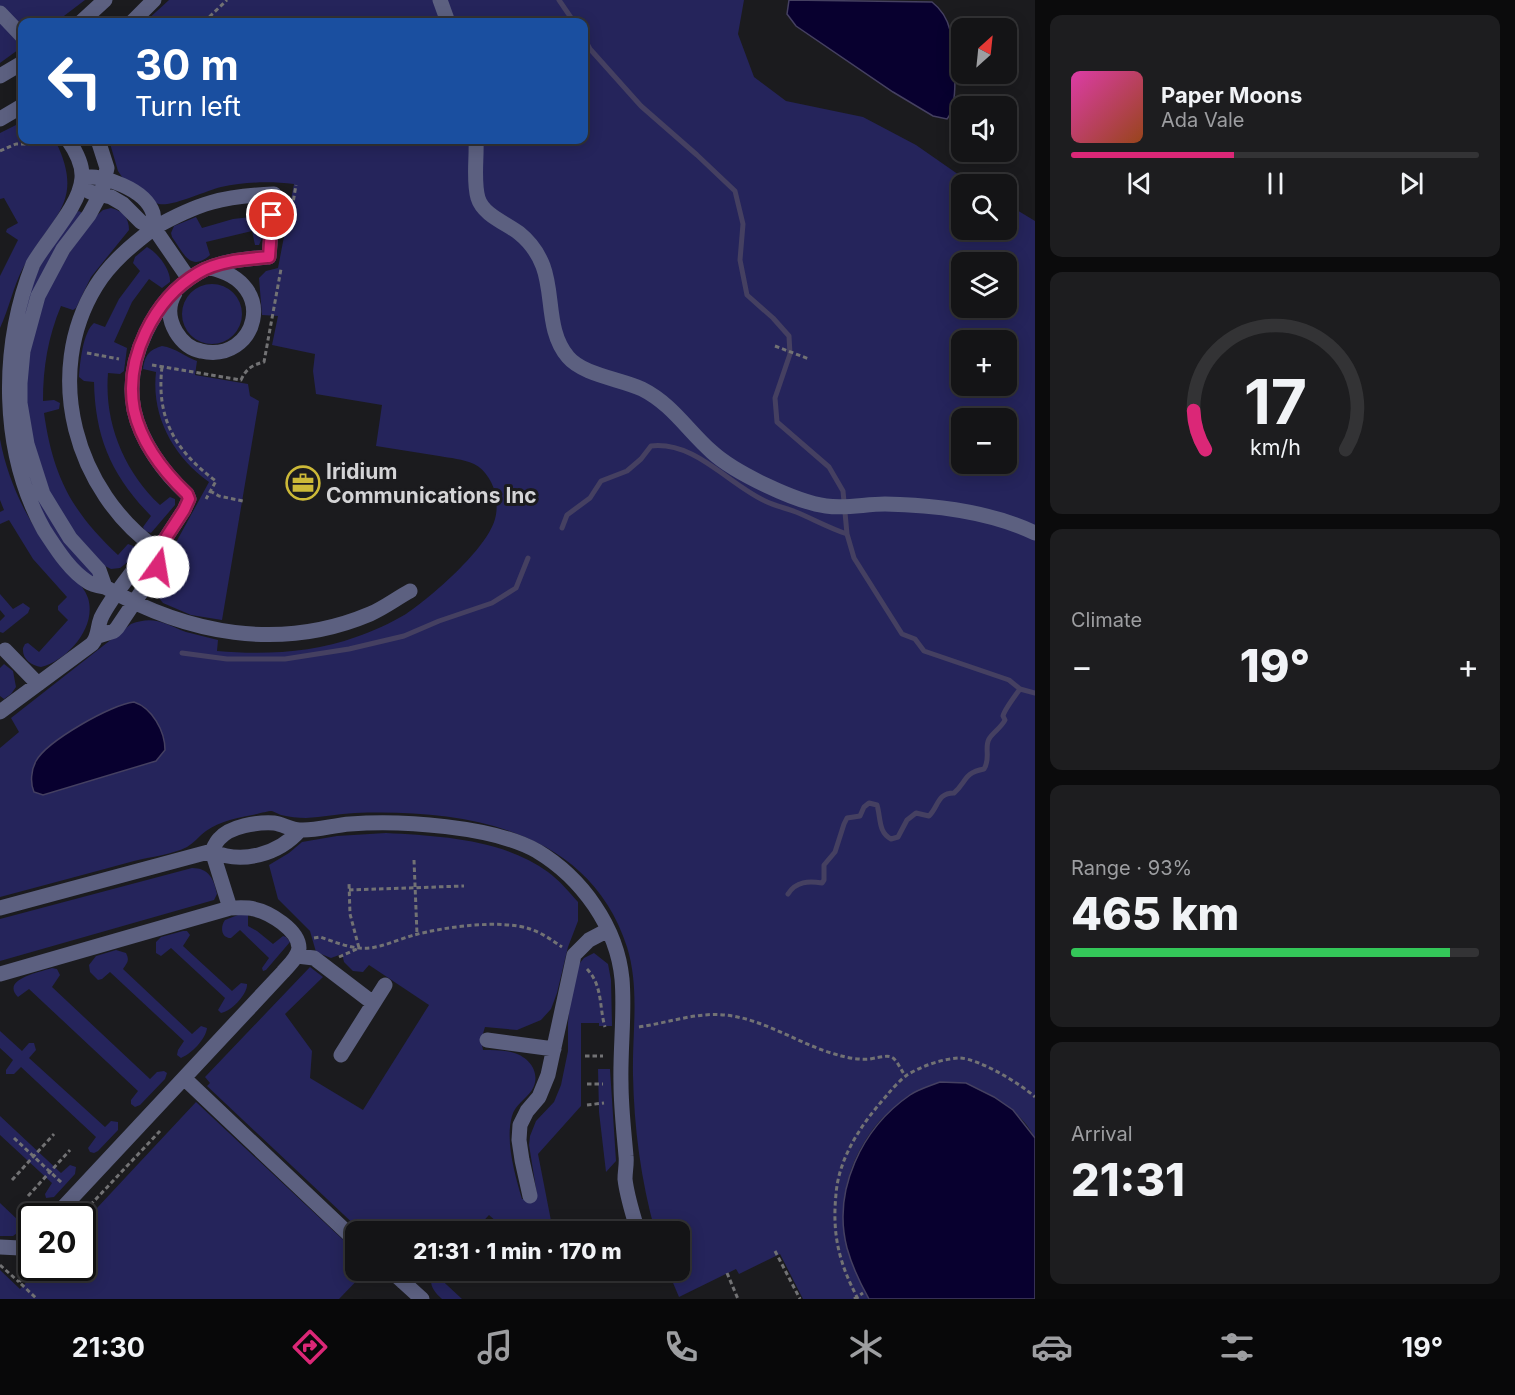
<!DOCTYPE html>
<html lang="en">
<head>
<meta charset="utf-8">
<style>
	body { margin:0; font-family:Inter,sans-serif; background:#1d1d1f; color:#f1f3f6; height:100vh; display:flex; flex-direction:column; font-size:22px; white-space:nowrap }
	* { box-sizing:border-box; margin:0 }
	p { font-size:20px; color:#9d9ea1 }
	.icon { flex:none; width:33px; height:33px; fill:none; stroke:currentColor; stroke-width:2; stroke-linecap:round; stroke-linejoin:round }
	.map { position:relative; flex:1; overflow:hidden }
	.drawer { display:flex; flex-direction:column; gap:15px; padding:15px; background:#0b0b0c; width:480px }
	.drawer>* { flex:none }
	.banner { position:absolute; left:18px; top:18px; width:570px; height:126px; border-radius:12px; box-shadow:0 3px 15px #0003,0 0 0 2px #333335; background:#1a4fa0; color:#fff; overflow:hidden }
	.needle { width:39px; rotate:27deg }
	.fabs { position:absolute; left:951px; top:18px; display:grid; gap:12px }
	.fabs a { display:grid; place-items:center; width:66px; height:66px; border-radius:12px; background:#141416; box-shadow:0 3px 15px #0003,0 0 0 2px #333335; font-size:30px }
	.speed { position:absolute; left:18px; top:1203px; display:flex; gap:12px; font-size:30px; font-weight:700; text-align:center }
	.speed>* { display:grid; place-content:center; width:78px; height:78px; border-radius:50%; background:#141416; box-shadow:0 3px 15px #0003,0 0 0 2px #333335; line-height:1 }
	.speed .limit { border:3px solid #111; border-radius:9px; background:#fff; color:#111 }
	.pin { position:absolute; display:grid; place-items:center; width:51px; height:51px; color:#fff; margin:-26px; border:3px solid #fff; border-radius:50%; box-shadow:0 2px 6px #0007 }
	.me { position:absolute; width:66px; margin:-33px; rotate:13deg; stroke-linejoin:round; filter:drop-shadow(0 0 4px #0008) }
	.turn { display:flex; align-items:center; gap:21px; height:126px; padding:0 18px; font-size:27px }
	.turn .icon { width:78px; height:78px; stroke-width:2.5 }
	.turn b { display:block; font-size:42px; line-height:51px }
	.big { font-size:45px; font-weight:800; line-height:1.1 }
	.drawer .card { flex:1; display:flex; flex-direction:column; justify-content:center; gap:9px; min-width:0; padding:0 21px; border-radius:12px; background:#1d1d1f }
	.drawer .dial { align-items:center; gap:0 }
	.dial svg { height:156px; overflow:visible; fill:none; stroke:#333335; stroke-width:7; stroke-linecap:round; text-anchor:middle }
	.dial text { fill:#f1f3f6; stroke:none }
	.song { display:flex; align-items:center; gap:18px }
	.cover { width:72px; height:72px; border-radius:9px; background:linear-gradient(135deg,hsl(320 70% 55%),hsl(20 70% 35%)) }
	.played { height:6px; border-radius:3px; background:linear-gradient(90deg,#db2777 40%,#333335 40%) }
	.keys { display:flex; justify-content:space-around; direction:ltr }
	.heat { display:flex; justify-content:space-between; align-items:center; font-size:33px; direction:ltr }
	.charge { height:9px; border-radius:4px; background:linear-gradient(90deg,#34c759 93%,#333335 0) }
	.trip { position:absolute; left:345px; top:1221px; width:345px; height:60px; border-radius:12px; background:#141416; box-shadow:0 3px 15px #0003,0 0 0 2px #333335; font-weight:800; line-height:60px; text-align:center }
	.menu { display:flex; height:96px; justify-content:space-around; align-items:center; background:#080809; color:#9d9ea1 }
	.menu .icon { width:42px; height:42px }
	.menu .current { color:#db2777 }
	.menu b { font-size:27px; color:#f1f3f6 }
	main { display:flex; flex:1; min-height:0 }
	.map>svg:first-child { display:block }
	.green { fill:#25245b; fill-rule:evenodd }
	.water { fill:#08002f; stroke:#454061; stroke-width:1.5 }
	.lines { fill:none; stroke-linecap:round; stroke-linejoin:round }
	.stream { stroke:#454061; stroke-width:5 }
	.path { stroke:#727274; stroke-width:3; stroke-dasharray:4.5 3; stroke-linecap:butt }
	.minor { stroke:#5c6080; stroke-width:15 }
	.route-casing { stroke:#8e194d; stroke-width:15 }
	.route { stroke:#db2777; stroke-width:10 }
	.labels { text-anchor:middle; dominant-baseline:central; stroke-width:6; stroke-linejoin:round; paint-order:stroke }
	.poi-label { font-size:21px; font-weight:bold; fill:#d4d4d6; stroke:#1b1b1e; text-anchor:start }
</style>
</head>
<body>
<main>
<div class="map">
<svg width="1035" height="1299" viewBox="0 0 1035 1299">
	<rect width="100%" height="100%" fill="#1b1b1e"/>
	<path class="green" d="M0 0H85L56 22H22V47L0 63Z
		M169 0H744L738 34 754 77 786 101 863 117 916 145 972 184H962V230H1006L1007 204 1035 221V1138C1020 1110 994 1095 966 1083 948 1090 931 1096 913 1102 907 1105 898 1106 892 1110 881 1117 871 1131 865 1141 832 1193 841 1248 869 1299H803L780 1254 739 1274 736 1269 679 1297 668 1271 680 1270V1232L655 1231C641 1180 634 1128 633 1075 632 1032 640 989 627 947 589 828 463 809 355 813 339 814 322 817 306 818 298 818 289 817 281 815 278 814 275 812 272 811 268 811 261 813 257 814 241 817 219 821 206 831 199 836 194 843 187 847 174 854 150 857 134 861 90 873 45 885 0 897V748L19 732 11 718 131 624C154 615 165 624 186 632 197 635 207 637 218 640L217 651C263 655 313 653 356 637 373 631 391 623 406 614 431 597 487 549 495 519 497 512 497 504 496 497 494 484 486 470 474 464 463 459 450 458 439 456 418 453 397 449 376 446L382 405 316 394 313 371 315 354 272 345 278 316 262 315 259 278 266 271 278 268 294 184C269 181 245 182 221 187 205 191 172 207 159 204 146 201 132 185 122 177L118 171 109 140H584V22H145ZM962 262H1006V308H962ZM962 340H1006V386H962ZM962 418H1006V464H962Z
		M22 122V140H55C87 204 50 216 23 268 13 287 9 309 0 328V276L18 240 6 232 7 229 18 223 4 198 0 199V133Z
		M254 202H257L262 206V238L259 245H255L252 231 206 242 210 255C190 273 183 252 172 237L171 233 174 226 196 217 202 228 233 219 251 217V205Z
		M111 208C123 211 129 218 129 230L91 277 76 308 73 310 61 306C48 337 43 367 43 401L54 400 60 403 59 409 44 413C53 476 71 511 118 555L128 544 136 547 137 552 133 558 120 568 111 569 103 565 87 551 55 509 26 419V361L49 281 95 217 103 210Z
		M79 211 82 213 81 218C1 315 0 433 64 538 74 552 87 563 97 575L98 578 96 581C82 576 61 546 53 534 0 445 0 346 46 254 53 242 67 217 79 211Z
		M147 247C158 253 171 270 170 282L162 288 149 279 132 302 114 342 127 348 124 371 120 374 108 373C104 423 124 471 160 505L170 497 175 499V505L151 533 145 531 143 527 151 516C112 476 95 438 94 382L84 381 79 377C80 362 83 332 94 323L105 327 119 299 140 271 133 263 135 257Z
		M182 314a30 30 0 1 1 60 0a30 30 0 1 1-60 0Z
		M162 346C176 348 185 357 197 361L195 375 248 384 250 396 259 401 222 620 191 615 163 603 158 597 156 590 162 568 209 482C173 456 151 416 156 372L143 369C145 355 149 350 162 346Z
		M0 439C8 483 29 524 56 559 66 571 83 583 88 598 97 627 68 660 41 667 31 665 22 659 23 648L25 644 28 643 39 652 68 620 58 610V606L67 597 33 559 9 520 0 524V512L4 510 0 500Z
		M0 594 13 609 23 603 30 608 28 613 3 633 0 632V621L5 616 0 610Z
		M4 664 13 671 16 687 11 694 4 699 0 696V668Z
		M386 833C440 836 503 839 548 872 559 880 569 892 578 902V921L568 947 557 993 551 1009 541 1020 517 1030 485 1027 481 1040 483 1050C492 1050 502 1050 511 1052 529 1056 542 1073 532 1090 526 1099 515 1105 512 1116 505 1141 515 1175 522 1199L537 1195 529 1145 530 1136 536 1121 554 1102 561 1085 568 1051V1023L570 1001 579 964 584 958 594 953 608 964 611 980 612 1026H599V1023H581V1106L538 1154 553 1231H507L489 1215 474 1231H361L207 1086 210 1083 205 1077 310 967 323 977 285 1014 312 1051 310 1078 363 1110 429 1005 369 965 363 972 353 971 344 962 342 954 331 958 316 952 310 931 278 899 269 865 289 853 302 842 337 836Z
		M192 868C209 868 214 879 217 894L214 900 0 961V919Z
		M243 913 248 915V926L257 931 273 944 283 936 286 937 290 942 266 970 263 971 262 968 269 958 240 930 231 938C221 938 220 927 225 920Z
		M183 931H187L190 935 183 946 232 991 241 983 247 984C248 994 231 1012 221 1013L218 1010 225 998 171 948 161 956 156 953V942L161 937Z
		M116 950 126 953C130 961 127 963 123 969L192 1034 201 1026 207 1028C206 1039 191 1054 181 1058L177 1055 178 1050 184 1041 110 972 102 979 98 980 90 972 89 965 96 956Z
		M52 968 57 969 60 975 52 987 150 1079 157 1072 164 1071 167 1073 165 1079 140 1105 135 1107 131 1104V1100L138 1091 29 989 18 997C0 979 41 972 52 968Z
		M0 1031 22 1051 29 1043H34L36 1050 29 1058 105 1127 111 1121 118 1122V1130L98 1151 94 1153 90 1152 88 1148 96 1137 21 1067 14 1074H6V1070L13 1060 0 1048Z
		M598 1069H610L616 1161 606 1172 599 1112Z
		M196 1102 355 1251 356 1270 366 1271 339 1299H0V1270L20 1289 40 1268H82L83 1223Z
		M0 1116 61 1173 70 1165 76 1167 75 1174 54 1197 46 1198 45 1194 52 1183 0 1135Z
		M0 1203 19 1221 28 1212H33L35 1215 32 1216 31 1223 13 1236H0Z
		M433 1272 462 1299H442C433 1291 428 1284 433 1272Z"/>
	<path class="water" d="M789 0 932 2C941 9 947 18 950 30 954 49 960 104 947 119L933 116 893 92 796 26 787 14Z
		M134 702C152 708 165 731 165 750L156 761 43 795 34 792C30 783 31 770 36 761 47 741 112 704 134 702Z
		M940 1082 966 1083 994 1097 1013 1110 1035 1138V1299H869C860 1283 852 1266 847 1248 832 1190 862 1128 910 1095 919 1089 930 1086 940 1082Z"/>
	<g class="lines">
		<path class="stream" d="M559 0 574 22
			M584 38 590 49 641 106 697 155 735 191 743 224 740 260 747 295 773 318 789 336 790 354 775 398 777 422 829 467 843 491 847 534 854 558 902 634 915 639 924 651 1009 680 1020 689 1035 693
			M562 528 567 515 590 498 601 481 627 471 641 459 651 446C695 441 728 484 765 501 775 506 786 508 796 512 813 519 829 528 847 534
			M182 653 227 659H285L349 649 404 636 439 621 492 603 516 588 528 558
			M788 894C796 881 809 881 822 883L824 880V865L835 852 844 824 847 818 860 816 864 807 869 803 877 805C881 818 878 832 891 839L898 837 907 820 916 813 929 816C939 806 937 793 954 793 967 782 963 773 984 769 991 758 984 748 989 739 993 732 1001 728 1005 720L1003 716C1004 711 1017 693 1020 689"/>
		<path class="path" d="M204 22 227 0
			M0 151 16 144H29L34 140
			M291 215 296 185
			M775 346 809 359
			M87 353 119 359
			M152 365 241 380C246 369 252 365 264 362L281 269
			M162 367C156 418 175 451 216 481L206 499
			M210 491 219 496 243 501
			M414 860 417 934
			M349 890 464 886
			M314 938 320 937C335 942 354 950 370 948 385 946 400 939 414 935 444 927 501 919 530 929 542 933 552 940 562 947
			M339 957 359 948 350 914 349 883
			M587 969C603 986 599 1007 605 1027
			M639 1027C667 1023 697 1012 725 1015 765 1019 800 1045 838 1055 848 1058 860 1060 870 1059 895 1054 892 1054 905 1076
			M585 1056H603
			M587 1084H603
			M587 1105 604 1103
			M14 1138 63 1184
			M12 1180 54 1134
			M28 1196 70 1150
			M80 1216 160 1131
			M775 1251 800 1299
			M0 1265 19 1282
			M33 1268 19 1282 37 1299
			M727 1273 738 1299
			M854 1299 863 1293
			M858 1299C839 1263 832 1235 836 1194 839 1156 863 1122 888 1094 893 1088 900 1080 907 1075 922 1066 941 1059 959 1058 978 1058 1021 1084 1035 1097"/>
		<path class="minor" d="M440 0 448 22
			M0 13 22 36
			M81 22 105 0
			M132 22 154 0
			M0 76 22 63
			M0 119 22 106
			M68 140C75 150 83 164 82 178 80 206 47 239 33 264 0 347 0 451 44 530 56 548 69 570 88 582 92 585 99 586 105 587L99 570 70 538 43 494 27 444 20 403V383L23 351 38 296 63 249 89 215 102 191 107 168 98 140
			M476 140C477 158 473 181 478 198 483 215 506 223 519 233 529 241 538 253 543 266 554 295 546 331 568 357 583 375 621 379 642 389 672 404 688 431 712 452 735 473 796 502 826 506 847 509 865 504 885 504 936 505 989 511 1035 533
			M82 177C104 175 145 189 153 213 154 217 153 223 154 228
			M90 192 111 197 123 204 141 222 154 228
			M154 228C198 203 223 196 274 194L269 257C245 259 218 261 198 273 154 299 124 360 134 410 141 442 164 473 187 494L189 499 184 510 154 556
			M175 293C167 306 169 320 176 332 182 342 190 349 201 351 256 364 281 283 210 268
			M158 550C75 492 42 374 96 286 111 262 132 245 154 228L189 279
			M105 587C187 634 280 652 370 614 384 608 397 598 410 591
			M98 636 114 631 117 628 158 567 154 556
			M5 650 38 684
			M0 712 92 644C99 636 97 628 101 618 111 597 130 576 144 556H154
			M212 851C214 847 216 842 219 839 230 826 257 822 274 823 283 824 291 830 300 830 316 831 334 825 350 824 400 820 493 826 537 851 582 878 617 927 622 979 625 1013 620 1049 621 1083 621 1108 624 1132 626 1156 627 1163 625 1171 625 1179 627 1197 633 1214 638 1232
			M212 851 230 908
			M0 908 212 851C242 865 279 854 300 830
			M297 956 314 958 373 1003
			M0 974 230 908C238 908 247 907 254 909 269 912 299 930 299 948 298 957 289 965 283 972L55 1216
			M487 1040 554 1049
			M341 1055 385 985
			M184 1078 356 1241
			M530 1196 522 1160 519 1140 520 1125 527 1111 539 1097 548 1075 574 955 589 940 608 930
			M0 1247 20 1248 32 1241
			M390 1270 422 1299
			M650 1270 651 1273
			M403 1282 414 1270"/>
	</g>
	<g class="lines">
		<g class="route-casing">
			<path id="route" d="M158 567 154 556 184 510 189 499 187 494C164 472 141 442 134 410 124 359 154 299 198 273 218 261 245 259 269 257L272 215"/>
		</g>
		<use href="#route" class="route"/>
	</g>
	<defs>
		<g id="office-ring" transform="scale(1.725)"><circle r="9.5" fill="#1b1b1e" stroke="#ccb938" stroke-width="1.5"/><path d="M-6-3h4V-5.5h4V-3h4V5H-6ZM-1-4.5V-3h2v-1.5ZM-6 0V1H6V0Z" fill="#ccb938"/></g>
	</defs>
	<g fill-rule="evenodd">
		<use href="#office-ring" x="303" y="483"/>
	</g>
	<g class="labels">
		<g class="poi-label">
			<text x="326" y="471">Iridium<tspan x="326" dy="24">Communications Inc</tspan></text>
		</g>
	</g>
</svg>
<div class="fabs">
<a><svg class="needle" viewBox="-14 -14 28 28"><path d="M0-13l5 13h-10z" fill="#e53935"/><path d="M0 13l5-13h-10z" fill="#9d9ea1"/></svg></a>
<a><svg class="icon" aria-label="sound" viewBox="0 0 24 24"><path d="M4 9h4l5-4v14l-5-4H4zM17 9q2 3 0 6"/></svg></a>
<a><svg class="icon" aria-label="search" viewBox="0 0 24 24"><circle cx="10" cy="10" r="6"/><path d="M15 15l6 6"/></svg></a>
<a><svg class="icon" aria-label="layers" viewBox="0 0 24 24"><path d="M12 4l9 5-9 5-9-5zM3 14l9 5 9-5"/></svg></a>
<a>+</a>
<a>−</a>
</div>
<div class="speed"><div class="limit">20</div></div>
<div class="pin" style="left:272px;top:215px;background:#d93025"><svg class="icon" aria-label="arrive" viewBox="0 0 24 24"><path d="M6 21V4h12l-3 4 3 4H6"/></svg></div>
<svg class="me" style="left:158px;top:567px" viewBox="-20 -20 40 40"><circle r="19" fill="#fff"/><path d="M0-13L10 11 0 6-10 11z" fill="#db2777"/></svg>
<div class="trip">21:31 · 1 min · 170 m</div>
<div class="banner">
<div class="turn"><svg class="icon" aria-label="left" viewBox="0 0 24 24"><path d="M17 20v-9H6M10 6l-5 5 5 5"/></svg><div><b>30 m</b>Turn left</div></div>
</div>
</div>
<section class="drawer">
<div class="card">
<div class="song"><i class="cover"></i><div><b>Paper Moons</b><p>Ada Vale</p></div></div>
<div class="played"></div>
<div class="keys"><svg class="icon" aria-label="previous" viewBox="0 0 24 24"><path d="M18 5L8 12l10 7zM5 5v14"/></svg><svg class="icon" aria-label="pause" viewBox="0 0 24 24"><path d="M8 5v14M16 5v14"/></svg><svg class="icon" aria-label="next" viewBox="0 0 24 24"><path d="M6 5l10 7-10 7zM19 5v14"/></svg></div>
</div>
<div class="card dial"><svg viewBox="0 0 100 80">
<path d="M14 69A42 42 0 1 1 86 69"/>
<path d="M14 69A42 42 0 0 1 8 49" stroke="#db2777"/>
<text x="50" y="56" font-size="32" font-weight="700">17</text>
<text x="50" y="72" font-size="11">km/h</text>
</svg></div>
<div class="card"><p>Climate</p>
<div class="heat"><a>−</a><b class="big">19°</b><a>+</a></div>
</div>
<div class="card"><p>Range · 93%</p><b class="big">465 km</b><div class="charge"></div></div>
<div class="card"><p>Arrival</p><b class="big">21:31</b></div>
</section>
</main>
<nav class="menu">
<b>21:30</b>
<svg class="icon current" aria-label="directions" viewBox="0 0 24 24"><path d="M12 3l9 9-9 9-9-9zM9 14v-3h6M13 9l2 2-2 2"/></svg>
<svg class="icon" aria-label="music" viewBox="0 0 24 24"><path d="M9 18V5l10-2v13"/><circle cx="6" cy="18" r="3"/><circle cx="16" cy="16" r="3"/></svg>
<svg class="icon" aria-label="phone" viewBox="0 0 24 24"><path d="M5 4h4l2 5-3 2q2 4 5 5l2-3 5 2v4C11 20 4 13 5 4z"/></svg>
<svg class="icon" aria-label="climate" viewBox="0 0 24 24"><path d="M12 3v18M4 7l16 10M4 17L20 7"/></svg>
<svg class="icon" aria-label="car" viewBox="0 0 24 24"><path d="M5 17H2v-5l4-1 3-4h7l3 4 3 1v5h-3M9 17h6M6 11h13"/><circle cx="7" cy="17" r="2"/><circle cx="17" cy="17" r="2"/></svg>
<svg class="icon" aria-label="filters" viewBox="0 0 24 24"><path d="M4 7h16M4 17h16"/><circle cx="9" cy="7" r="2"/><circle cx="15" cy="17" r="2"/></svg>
<b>19°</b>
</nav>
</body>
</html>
